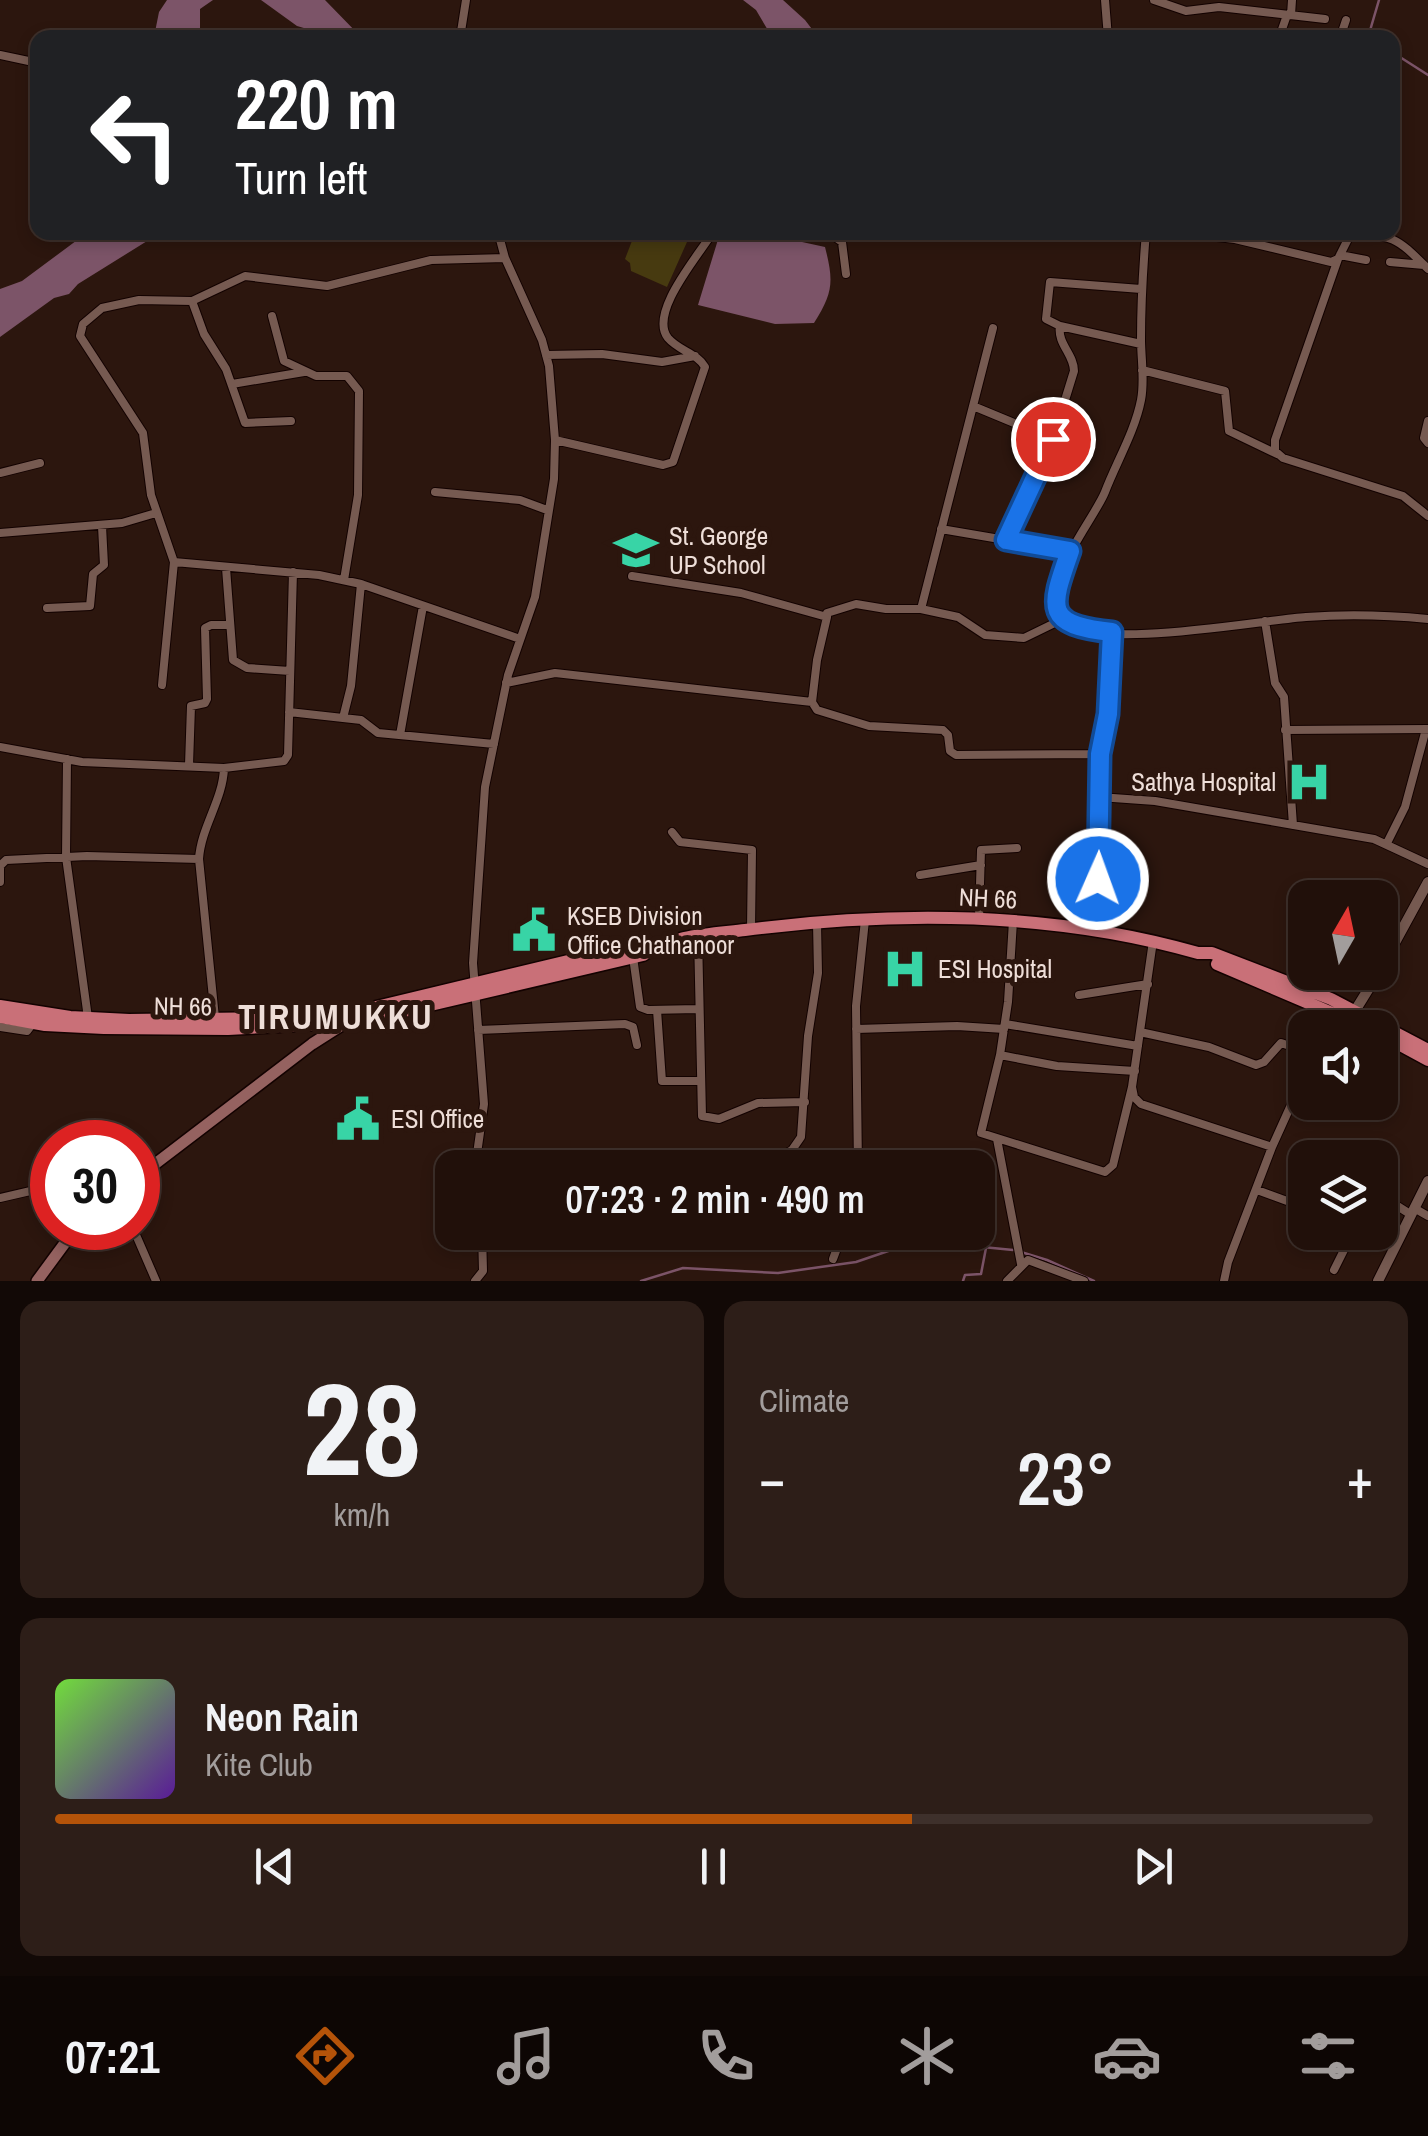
<!DOCTYPE html>
<html lang="en">
<head>
<meta charset="utf-8">
<style>
	body { margin:0; font-family:"Archivo Narrow",sans-serif; background:#2d1e18; color:#f1f3f6; height:100vh; display:flex; flex-direction:column; font-size:38px; white-space:nowrap }
	* { box-sizing:border-box; margin:0 }
	p { font-size:32px; color:#a29d9c }
	.icon { flex:none; width:55px; height:55px; fill:none; stroke:currentColor; stroke-width:2; stroke-linecap:round; stroke-linejoin:round }
	.map { position:relative; height:1281px; overflow:hidden }
	.side { display:flex; flex-direction:column; gap:20px; padding:20px; background:#120906; flex:1 }
	.side>* { flex:none }
	.hud { position:absolute; left:30px; top:30px; width:1370px; height:210px; border-radius:20px; box-shadow:0 5px 15px #0003,0 0 0 2px #3e302b; background:#202124; color:#fff; overflow:hidden }
	.needle { width:65px; rotate:9deg }
	.buttons { position:absolute; left:1288px; top:880px; display:grid; gap:20px }
	.buttons a { display:grid; place-items:center; width:110px; height:110px; border-radius:20px; background:#21100a; box-shadow:0 5px 15px #0003,0 0 0 2px #3e302b; font-size:50px }
	.speed { position:absolute; left:30px; top:1120px; display:flex; gap:20px; font-size:50px; font-weight:700; text-align:center }
	.speed>* { display:grid; place-content:center; width:130px; height:130px; border-radius:50%; background:#21100a; box-shadow:0 5px 15px #0003,0 0 0 2px #3e302b; line-height:1 }
	.speed .limit { border:15px solid #d22; background:#fff; color:#111 }
	.pin { position:absolute; display:grid; place-items:center; width:85px; height:85px; color:#fff; margin:-42px; border:5px solid #fff; border-radius:50%; box-shadow:0 2px 10px #0007 }
	.me { position:absolute; width:110px; margin:-55px; rotate:2deg; stroke-linejoin:round; filter:drop-shadow(0 0 8px #0008) }
	.turn { display:flex; align-items:center; gap:35px; height:210px; padding:0 40px; font-size:45px }
	.turn .icon { width:130px; height:130px; stroke-width:2.5 }
	.turn b { display:block; font-size:70px; line-height:85px }
	.big { font-size:75px; font-weight:600; line-height:1.1 }
	.side .card { flex:1; display:flex; flex-direction:column; justify-content:center; gap:15px; min-width:0; padding:0 35px; border-radius:20px; background:#2d1e18 }
	.side .dial { align-items:center; gap:0 }
	.dial b { font-size:130px; line-height:1 }
	.song { display:flex; align-items:center; gap:30px }
	.cover { width:120px; height:120px; border-radius:15px; background:linear-gradient(135deg,hsl(100 70% 55%),hsl(270 70% 35%)) }
	.played { height:10px; border-radius:5px; background:linear-gradient(90deg,#b45309 65%,#3e302b 65%) }
	.keys { display:flex; justify-content:space-around; direction:ltr }
	.heat { display:flex; justify-content:space-between; align-items:center; font-size:55px; direction:ltr }
	.side .tiles { flex:1; display:grid; gap:20px; grid-template-columns:1fr 1fr }
	.card:last-child { grid-column:span 2 }
	.trip { position:absolute; left:435px; top:1150px; width:560px; height:100px; border-radius:20px; background:#21100a; box-shadow:0 5px 15px #0003,0 0 0 2px #3e302b; font-weight:600; line-height:100px; text-align:center }
	.dock { display:flex; height:160px; justify-content:space-around; align-items:center; background:#0d0604; color:#a29d9c }
	.dock .icon { width:70px; height:70px }
	.dock .on { color:#b45309 }
	.dock b { font-size:45px; color:#f1f3f6 }
	.map>svg:first-child { display:block }
	.green { fill:#473a10 }
	.water { fill:#7c5468 }
	.lines { fill:none; stroke-linecap:round; stroke-linejoin:round }
	.stream { stroke:#7c5468; stroke-width:2.5 }
	.minor-casing { stroke:#130200; stroke-width:10 }
	.tertiary-casing { stroke:#130200; stroke-width:12 }
	.secondary-casing { stroke:#130200; stroke-width:14 }
	.trunk-casing { stroke:#130200; stroke-width:15 }
	.minor { stroke:#765a51; stroke-width:8 }
	.tertiary { stroke:#765a51; stroke-width:10 }
	.secondary { stroke:#956260; stroke-width:11 }
	.trunk { stroke:#c97078; stroke-width:12 }
	.route-casing { stroke:#114b97; stroke-width:25 }
	.route { stroke:#1a73e8; stroke-width:18 }
	.labels { text-anchor:middle; dominant-baseline:central; stroke-width:10; stroke-linejoin:round; paint-order:stroke }
	.poi-label { font-size:25px; fill:#eeded8; stroke:#2c160e; text-anchor:start }
	.street-label { font-size:25px; fill:#eeded8; stroke:#2c160e }
	.district-label { font-size:35px; font-weight:bold; letter-spacing:2.5px; fill:#eeded8; stroke:#2c160e }
</style>
</head>
<body>
<div class="map">
<svg width="1428" height="1281" viewBox="0 0 1428 1281">
	<rect width="100%" height="100%" fill="#2c160e"/>
	<path class="green" d="M635 233H691L667 287 631 271 630 263 625 259Z"/>
	<path class="water" d="M167 0H213L200 9V37H154L159 12Z
		M261 0H325L361 37H317L314 31 297 26Z
		M743 0H783L805 20 818 37H772L756 10Z
		M88 232 160 233 78 284 69 294 54 298 0 337V289L22 281Z
		M720 233H761L825 247C834 282 833 293 814 323L775 324 698 305Z"/>
	<g class="lines">
		<path class="stream" d="M1374 38 1369 34 1379 0
			M1392 52 1428 75
			M1021 1252 1047 1260 1094 1281
			M641 1281 683 1268 778 1273 856 1262 897 1248 942 1243 1013 1250
			M963 1281 965 1275 981 1274 986 1248"/>
		<g class="minor-casing">
			<path id="minor" d="M1105 0 1108 38
				M1154 0 1186 11 1219 7 1325 19
				M1291 15 1292 0
				M460 38 466 0
				M1279 38 1287 15
				M1340 38 1346 20
				M0 55 38 63
				M498 232 505 258 431 260 327 286 245 276 192 301 139 300 102 308 83 324 80 336 143 433 151 495 174 562 319 575 361 584 520 639
				M795 232 835 237 842 242 846 274
				M1146 232C1143 268 1141 303 1141 339 1141 359 1145 380 1141 400 1135 431 1116 463 1105 492 1093 522 1032 591 1065 622 1096 651 1262 620 1306 617 1347 614 1387 615 1428 619
				M1172 232 1235 239 1331 262 1338 259 1349 237C1392 232 1398 239 1428 269
				M1340 255 1366 260
				M1338 259 1275 440V451L1283 458 1403 496 1428 516
				M1390 262 1424 265
				M192 301 204 334 226 369 245 423 291 421
				M272 316 284 361 316 376H347L359 391 358 495 344 580
				M1060 326 1141 344
				M546 355 602 354 662 362 695 356
				M1142 370 1225 391 1229 431 1277 454
				M232 384 304 372
				M973 406 1053 439
				M1428 421 1424 438 1428 443
				M555 440 663 465 673 462 705 367C697 353 679 351 668 338 648 313 699 255 713 232
				M0 473 40 463
				M435 492 520 500 547 510
				M941 529 1070 551
				M0 533 122 523 156 513
				M1006 540 1053 439 1074 371C1074 354 1057 344 1060 326L1046 319 1050 282 1141 289
				M226 568 233 660 247 668 290 671
				M632 576 741 593 827 617V613L856 604 886 609H921L958 617 985 635 1024 638 1063 619
				M47 608 90 606 93 574 104 565 102 526
				M921 609 993 328
				M1265 621 1275 683 1284 697 1293 825
				M506 683 555 673 812 702 817 710 869 726 943 730 948 735 950 751 956 755 1100 754
				M162 685 174 562
				M812 702 817 660 827 617
				M289 712 361 720 378 733 494 744
				M343 718 351 686 361 584
				M1285 730 1428 729
				M400 735 423 606
				M0 747 82 762 224 768 284 761 288 755 293 572
				M67 759 66 857 88 1018
				M189 765 191 706 205 703 207 699 205 628 211 625H229
				M1099 797 1155 801 1374 839 1428 864
				M672 832 680 842 752 850 751 929
				M1387 843 1405 807 1426 729
				M920 875 981 865
				M0 882V866L6 860 87 856 199 859
				M979 919 981 850 1017 848
				M1013 921 1008 1002 1000 1055 981 1133 1105 1172 1113 1165 1132 1087
				M1087 928 1100 872V754L1108 714 1111 632
				M698 935 702 1116 719 1119 758 1103 805 1102
				M1153 941 1132 1087 1134 1097 1141 1104 1272 1147
				M633 957 640 1007 648 1010 698 1009
				M1079 995 1148 984
				M657 1010 662 1081H700
				M215 1018 199 859C201 827 223 800 224 768
				M1005 1024 1138 1046
				M0 1027 27 1031 33 1023
				M856 1029 957 1026 1004 1029
				M478 1030 625 1024 633 1027 637 1045
				M1140 1032 1209 1047 1256 1065 1264 1062 1281 1043 1305 1051
				M1000 1055 1057 1066 1135 1071
				M997 1139 1021 1264
				M475 1168 484 1104 473 963 485 787 508 675 535 597 554 479 555 440 549 366 542 340 505 258
				M761 1168 792 1150 801 1137 808 1036 818 973 817 923
				M858 1168 856 1006 865 920
				M1257 1190 1298 1205 1305 1199
				M1380 1195 1410 1214
				M0 1198 52 1186
				M1414 1208 1428 1216
				M133 1228 156 1281
				M833 1259 843 1232
				M1334 1270 1353 1232
				M475 1281 483 1271 482 1232
				M1007 1281 1028 1260 1084 1281
				M1224 1281 1228 1262 1272 1147 1305 1074"/>
		</g>
		<g class="tertiary-casing">
			<path id="tertiary" d="M1380 970 1428 882
				M1353 1014 1379 972
				M1378 1281 1428 1181"/>
		</g>
		<g class="secondary-casing">
			<path id="secondary" d="M138 1177 312 1044 348 1021
				M37 1281 76 1228"/>
		</g>
		<g class="trunk-casing">
			<path id="trunk" d="M1217 964 1367 1028
				M0 1006 70 1017 129 1020 282 1018 320 1014 372 1008 639 944 655 946
				M0 1017 45 1025 104 1028 228 1029 317 1024 396 1013 643 955C671 935 711 934 745 930 895 911 1052 911 1198 953H1212L1331 999 1428 1050
				M1380 1034 1428 1060"/>
		</g>
		<use href="#minor" class="minor"/>
		<use href="#tertiary" class="tertiary"/>
		<use href="#secondary" class="secondary"/>
		<use href="#trunk" class="trunk"/>
	</g>
	<g class="lines">
		<g class="route-casing">
			<path id="route" d="M1053 439 1006 540 1070 551C1050 608 1043 625 1112 632L1108 714 1100 754 1098 879"/>
		</g>
		<use href="#route" class="route"/>
	</g>
	<defs>
		<g id="school-bare" transform="scale(3.45)"><path d="M0-5L7-2L0 1L-7-2ZM-4 1L0 2.5L4 1V4Q0 6-4 4Z" fill="#38d4a6" stroke="#2c160e" stroke-width="2.5" paint-order="stroke"/></g>
		<g id="hospital-bare" transform="scale(3.45)"><path d="M-5-5h3v3.5h4V-5h3V5h-3V1.5h-4V5h-3Z" fill="#38d4a6" stroke="#2c160e" stroke-width="2.5" paint-order="stroke"/></g>
		<g id="civic-bare" transform="scale(3.45)"><path d="M-.6-6.5H3V-4.5H.6V-3L4-1V1h2V6H-6V1h2V-1L-.6-3ZM-1.2 2.5V6h2.4V2.5Z" fill="#38d4a6" stroke="#2c160e" stroke-width="2.5" paint-order="stroke"/></g>
	</defs>
	<g fill-rule="evenodd">
		<use href="#school-bare" x="636" y="550"/>
		<use href="#hospital-bare" x="1309" y="782"/>
		<use href="#civic-bare" x="534" y="930"/>
		<use href="#hospital-bare" x="905" y="969"/>
		<use href="#civic-bare" x="358" y="1119"/>
	</g>
	<g class="labels">
		<g class="poi-label">
			<text x="669" y="536">St. George<tspan x="669" dy="29">UP School</tspan></text>
			<text x="1276" y="782" text-anchor="end">Sathya Hospital</text>
			<text x="567" y="916">KSEB Division<tspan x="567" dy="29">Office Chathanoor</tspan></text>
			<text x="938" y="969">ESI Hospital</text>
			<text x="391" y="1119">ESI Office</text>
		</g>
		<g class="street-label">
			<text transform="translate(988 898) rotate(3)">NH 66</text>
			<text transform="translate(183 1006) rotate(1)">NH 66</text>
		</g>
		<g class="district-label">
			<text x="336" y="1016">TIRUMUKKU</text>
		</g>
	</g>
</svg>
<div class="buttons">
<a><svg class="needle" viewBox="-14 -14 28 28"><path d="M0-13l5 13h-10z" fill="#e53935"/><path d="M0 13l5-13h-10z" fill="#a29d9c"/></svg></a>
<a><svg class="icon" aria-label="sound" viewBox="0 0 24 24"><path d="M4 9h4l5-4v14l-5-4H4zM17 9q2 3 0 6"/></svg></a>
<a><svg class="icon" aria-label="layers" viewBox="0 0 24 24"><path d="M12 4l9 5-9 5-9-5zM3 14l9 5 9-5"/></svg></a>
</div>
<div class="speed"><div class="limit">30</div></div>
<div class="pin" style="left:1053px;top:439px;background:#d93025"><svg class="icon" aria-label="arrive" viewBox="0 0 24 24"><path d="M6 21V4h12l-3 4 3 4H6"/></svg></div>
<svg class="me" style="left:1098px;top:879px" viewBox="-20 -20 40 40"><circle r="17" fill="#1a73e8" stroke="#fff" stroke-width="3"/><path d="M0-11L8 9 0 5-8 9z" fill="#fff"/></svg>
<div class="trip">07:23 · 2 min · 490 m</div>
<div class="hud">
<div class="turn"><svg class="icon" aria-label="left" viewBox="0 0 24 24"><path d="M17 20v-9H6M10 6l-5 5 5 5"/></svg><div><b>220 m</b>Turn left</div></div>
</div>
</div>
<section class="side">
<div class="tiles">
<div class="card dial"><b>28</b><p>km/h</p></div>
<div class="card"><p>Climate</p>
<div class="heat"><a>−</a><b class="big">23°</b><a>+</a></div>
</div>
<div class="card">
<div class="song"><i class="cover"></i><div><b>Neon Rain</b><p>Kite Club</p></div></div>
<div class="played"></div>
<div class="keys"><svg class="icon" aria-label="previous" viewBox="0 0 24 24"><path d="M18 5L8 12l10 7zM5 5v14"/></svg><svg class="icon" aria-label="pause" viewBox="0 0 24 24"><path d="M8 5v14M16 5v14"/></svg><svg class="icon" aria-label="next" viewBox="0 0 24 24"><path d="M6 5l10 7-10 7zM19 5v14"/></svg></div>
</div>
</div>
</section>
<nav class="dock">
<b>07:21</b>
<svg class="icon on" aria-label="directions" viewBox="0 0 24 24"><path d="M12 3l9 9-9 9-9-9zM9 14v-3h6M13 9l2 2-2 2"/></svg>
<svg class="icon" aria-label="music" viewBox="0 0 24 24"><path d="M9 18V5l10-2v13"/><circle cx="6" cy="18" r="3"/><circle cx="16" cy="16" r="3"/></svg>
<svg class="icon" aria-label="phone" viewBox="0 0 24 24"><path d="M5 4h4l2 5-3 2q2 4 5 5l2-3 5 2v4C11 20 4 13 5 4z"/></svg>
<svg class="icon" aria-label="climate" viewBox="0 0 24 24"><path d="M12 3v18M4 7l16 10M4 17L20 7"/></svg>
<svg class="icon" aria-label="car" viewBox="0 0 24 24"><path d="M5 17H2v-5l4-1 3-4h7l3 4 3 1v5h-3M9 17h6M6 11h13"/><circle cx="7" cy="17" r="2"/><circle cx="17" cy="17" r="2"/></svg>
<svg class="icon" aria-label="filters" viewBox="0 0 24 24"><path d="M4 7h16M4 17h16"/><circle cx="9" cy="7" r="2"/><circle cx="15" cy="17" r="2"/></svg>
</nav>
</body>
</html>
